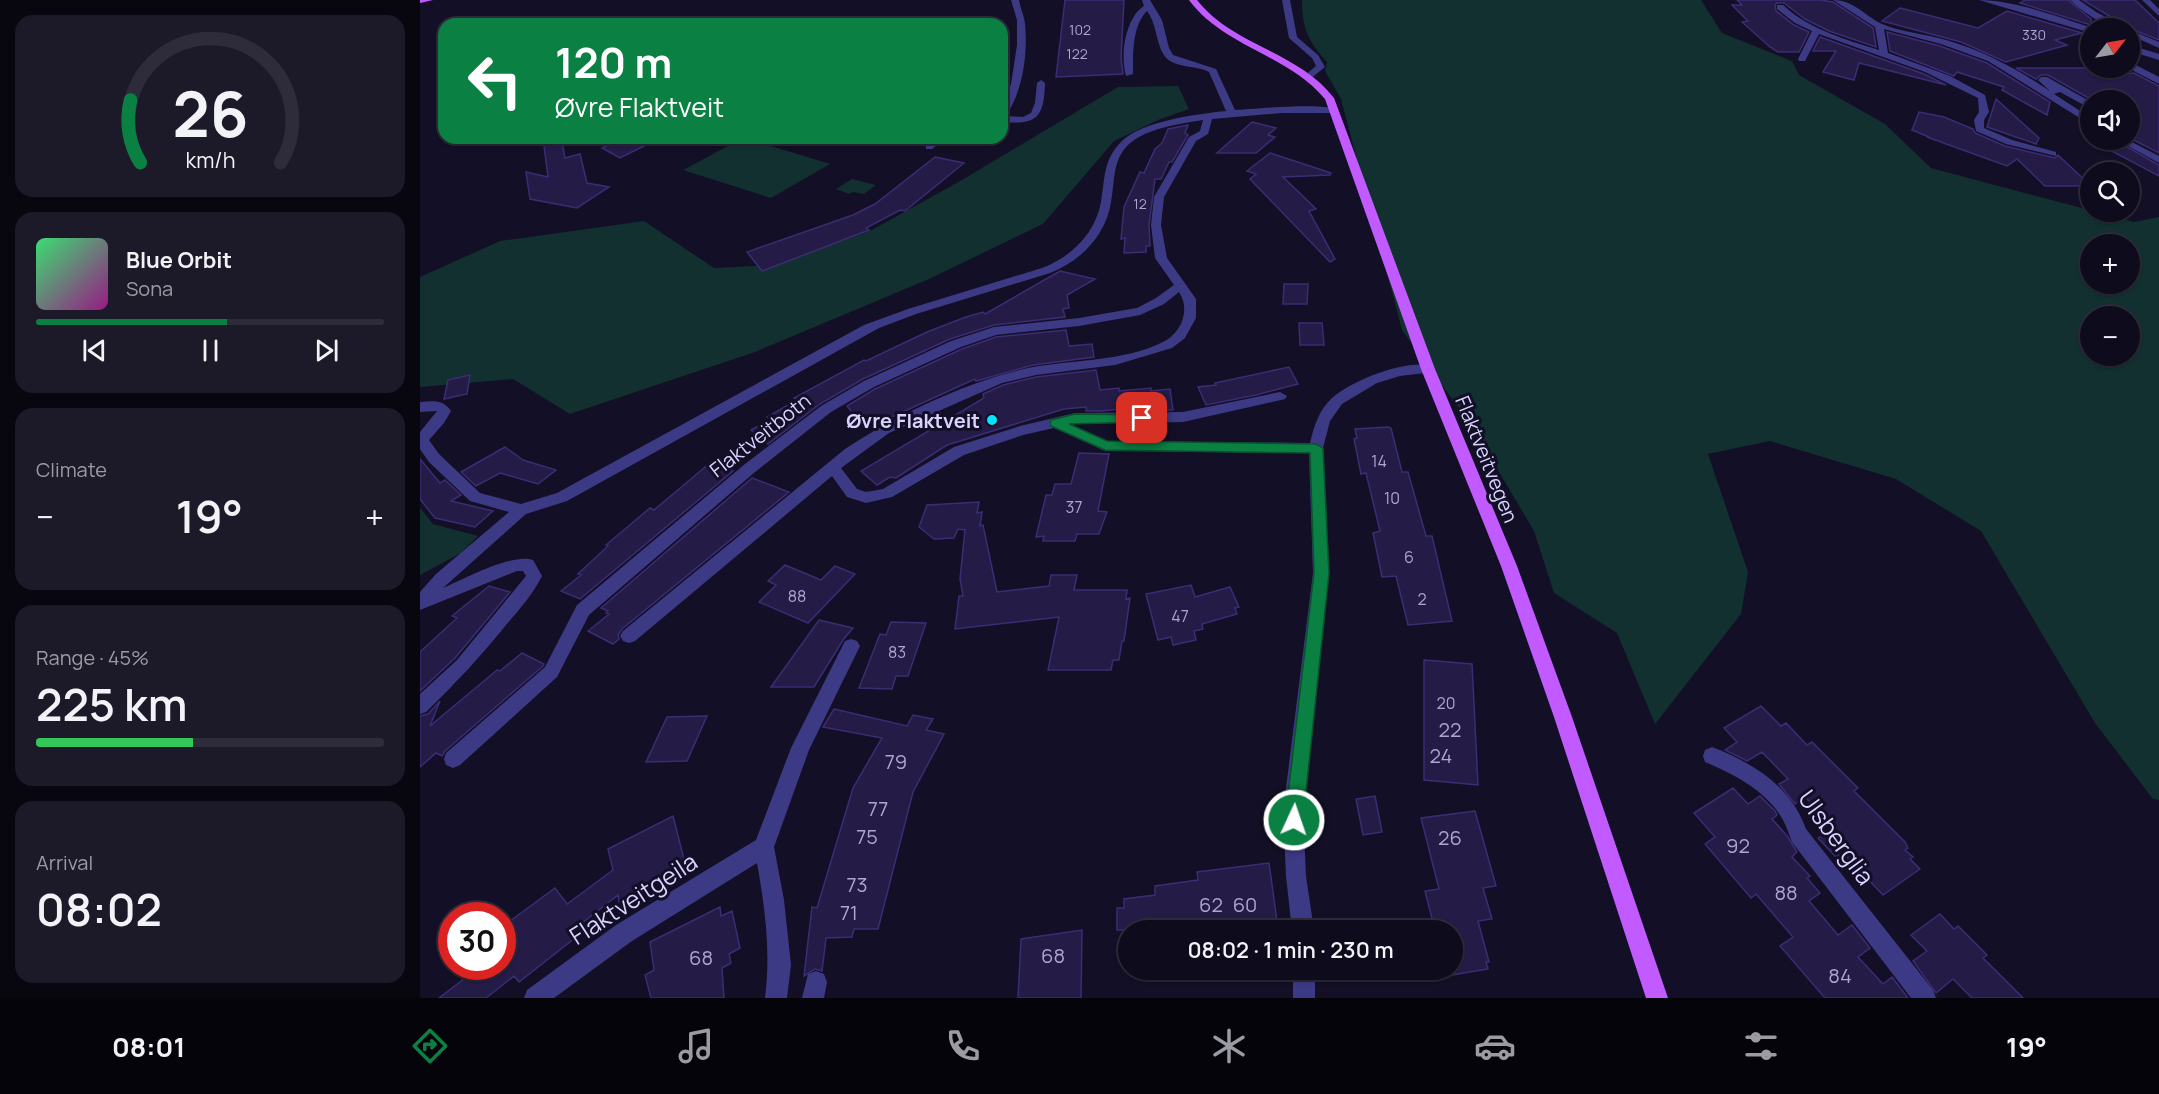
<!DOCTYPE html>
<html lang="en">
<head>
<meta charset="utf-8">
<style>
	body { margin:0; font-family:Manrope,sans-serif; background:#1c1929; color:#f1f3f6; height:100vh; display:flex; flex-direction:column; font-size:22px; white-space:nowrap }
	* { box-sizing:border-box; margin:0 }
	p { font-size:20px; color:#9b9ba3 }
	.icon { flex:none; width:33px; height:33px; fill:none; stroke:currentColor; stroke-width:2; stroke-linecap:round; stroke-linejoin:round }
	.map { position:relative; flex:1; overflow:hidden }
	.details { display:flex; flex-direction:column; gap:15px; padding:15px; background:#08060f; width:420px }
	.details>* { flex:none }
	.top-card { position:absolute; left:18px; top:18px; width:570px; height:126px; border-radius:18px; box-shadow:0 2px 4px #0004,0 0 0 2px #2e2b3b; background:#0b8043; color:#fff; overflow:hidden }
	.needle { width:39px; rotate:59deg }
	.tools { position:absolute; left:1660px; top:18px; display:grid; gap:12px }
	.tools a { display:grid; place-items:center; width:60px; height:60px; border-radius:50%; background:#0e0b1c; box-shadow:0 2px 4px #0004,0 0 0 2px #2e2b3b; font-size:30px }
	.speed { position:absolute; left:18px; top:902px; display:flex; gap:12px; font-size:30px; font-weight:700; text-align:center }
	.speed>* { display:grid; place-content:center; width:78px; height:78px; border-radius:50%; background:#0e0b1c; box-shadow:0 2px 4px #0004,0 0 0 2px #2e2b3b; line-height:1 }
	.speed .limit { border:9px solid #d22; background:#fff; color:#111 }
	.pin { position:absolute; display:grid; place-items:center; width:51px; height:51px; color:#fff; margin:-26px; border-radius:12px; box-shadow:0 3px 9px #0006 }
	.me { position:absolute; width:66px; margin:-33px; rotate:3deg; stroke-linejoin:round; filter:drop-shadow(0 0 4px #0008) }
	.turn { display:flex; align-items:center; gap:21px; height:126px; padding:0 18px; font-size:27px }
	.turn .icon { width:78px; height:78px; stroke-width:2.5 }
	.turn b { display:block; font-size:42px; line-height:51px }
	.big { font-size:45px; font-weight:600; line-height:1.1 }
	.details .card { flex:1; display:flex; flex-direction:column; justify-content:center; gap:9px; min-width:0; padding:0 21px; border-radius:18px; background:#1c1929 }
	.details .dial { align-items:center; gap:0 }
	.dial svg { height:156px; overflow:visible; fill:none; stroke:#2e2b3b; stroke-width:7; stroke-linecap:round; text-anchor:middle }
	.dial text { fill:#f1f3f6; stroke:none }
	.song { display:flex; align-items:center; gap:18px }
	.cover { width:72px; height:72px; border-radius:9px; background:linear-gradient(135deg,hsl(140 70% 55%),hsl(310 70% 35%)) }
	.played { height:6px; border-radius:3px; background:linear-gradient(90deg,#0b8043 55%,#2e2b3b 55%) }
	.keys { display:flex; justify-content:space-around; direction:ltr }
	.heat { display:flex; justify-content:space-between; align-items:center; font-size:33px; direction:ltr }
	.charge { height:9px; border-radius:4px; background:linear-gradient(90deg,#34c759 45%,#2e2b3b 0) }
	.trip { position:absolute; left:698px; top:920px; width:345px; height:60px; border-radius:30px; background:#0e0b1c; box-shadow:0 2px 4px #0004,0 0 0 2px #2e2b3b; font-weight:600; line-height:60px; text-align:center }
	.tab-bar { display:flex; height:96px; justify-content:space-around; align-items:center; background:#06040b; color:#9b9ba3 }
	.tab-bar .icon { width:42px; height:42px }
	.tab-bar .active { color:#0b8043 }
	.tab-bar b { font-size:27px; color:#f1f3f6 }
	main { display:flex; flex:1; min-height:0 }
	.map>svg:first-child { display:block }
	.green { fill:#12302f; fill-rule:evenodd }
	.building { fill:#241b47; stroke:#3b2d73; stroke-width:1.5 }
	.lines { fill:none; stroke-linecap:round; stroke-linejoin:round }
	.minor { fill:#3d3a85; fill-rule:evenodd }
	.major { fill:#c25bff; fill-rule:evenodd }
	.route { fill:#0b8043; stroke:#07532c; stroke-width:1.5 }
	.poi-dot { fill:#00e5ff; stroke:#130f26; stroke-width:2 }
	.labels { text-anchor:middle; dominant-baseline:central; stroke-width:6; stroke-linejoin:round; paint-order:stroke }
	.far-number-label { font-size:14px; fill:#aca6d1 }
	.number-label { font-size:16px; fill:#aca6d1 }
	.poi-label { font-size:20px; font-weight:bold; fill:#d9d4ff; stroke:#130f26; text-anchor:end }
	.street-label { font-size:20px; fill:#d9d4ff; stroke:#130f26 }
	.near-number-label { font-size:20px; fill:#aca6d1 }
	.near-street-label { font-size:24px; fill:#d9d4ff; stroke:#130f26 }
</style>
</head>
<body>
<main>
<section class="details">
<div class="card dial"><svg viewBox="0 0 100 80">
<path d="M14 69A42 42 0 1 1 86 69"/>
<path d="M14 69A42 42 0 0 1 9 37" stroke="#0b8043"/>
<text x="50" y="56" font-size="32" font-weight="700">26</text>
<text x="50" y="72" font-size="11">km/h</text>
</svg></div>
<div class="card">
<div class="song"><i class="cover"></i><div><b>Blue Orbit</b><p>Sona</p></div></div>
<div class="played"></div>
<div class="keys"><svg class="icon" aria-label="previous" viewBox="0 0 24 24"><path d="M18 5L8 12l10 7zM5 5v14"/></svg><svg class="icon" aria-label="pause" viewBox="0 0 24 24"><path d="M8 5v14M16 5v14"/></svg><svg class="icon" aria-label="next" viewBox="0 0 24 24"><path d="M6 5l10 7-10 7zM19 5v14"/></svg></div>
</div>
<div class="card"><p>Climate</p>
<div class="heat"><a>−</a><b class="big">19°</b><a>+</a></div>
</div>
<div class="card"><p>Range · 45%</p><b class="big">225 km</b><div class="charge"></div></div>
<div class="card"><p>Arrival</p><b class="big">08:02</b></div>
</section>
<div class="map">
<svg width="1739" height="998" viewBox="0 0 1739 998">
	<rect width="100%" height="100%" fill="#130f26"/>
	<path class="green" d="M882 0H1281L1302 33 1372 61 1379 75 1465 124 1511 168 1714 222 1739 217V800L1733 799 1675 723 1561 531 1476 479 1350 441 1288 454 1328 572 1321 614 1235 724 1197 633 1134 593 1114 531 1053 428 982 330 921 99 905 71 907 62C888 41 882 28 882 0ZM1671 244H1710V284H1671ZM1671 316H1710V356H1671Z
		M758 86 769 109 738 120 694 141 623 224 509 279 335 352 150 414 93 379 0 387V277L80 241 224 221 294 268 356 265 452 230 542 180 698 87Z
		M323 138H325L410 164 351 198 263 170Z
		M432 179 456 185 444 194 433 192 429 194 416 189Z
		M0 508 13 524 58 536 41 553 0 575Z"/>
	<path class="building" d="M645 0H704L701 58 703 74 636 77Z
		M1317 0H1401L1413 2 1453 28 1456 47 1409 31 1385 19 1364 3H1357L1355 5 1356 11 1374 25 1389 32 1379 52H1358L1350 47 1322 22 1328 21 1312 5H1322Z
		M1605 0H1648L1671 19V25L1600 3Z
		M1663 0H1715L1739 23V40L1709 28Z
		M1480 8 1558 28 1587 11 1662 33 1635 40 1647 45 1586 62 1541 42 1462 21Z
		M1467 32 1520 46 1567 63 1630 102 1627 115 1582 90 1584 87 1537 72 1534 76 1470 51Z
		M1400 37 1504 74 1526 85 1439 63 1434 80 1403 72 1416 51H1393Z
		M1596 68H1691L1705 74 1714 73 1739 86V153L1710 138V134L1718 132 1710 127V100H1672L1628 75H1621L1616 79Z
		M1576 99 1619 138 1616 144 1567 127Z
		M1499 112 1524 117 1553 129 1555 133 1585 146 1635 158 1638 155 1671 186H1625L1597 159 1587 166 1507 137H1509L1492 130Z
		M832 122 856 128 848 135 855 137 836 153H797Z
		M768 125 765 133 768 135 752 162H749L741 179H735L729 225 730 246H726V252L704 253 705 238 701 239 704 207 720 172 724 173 735 149 742 143 748 129Z
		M202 138H240L200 158 182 148Z
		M1671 140H1695L1739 165V176Z
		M142 142 145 158 160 154 167 183 189 187 157 208 110 199 106 172 128 177 124 146Z
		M850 153 911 173 910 175 863 177 896 209 889 211 915 259 910 262 830 179 836 174 827 171Z
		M515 157 544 163 485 211 480 210 446 228 449 230 342 271 327 252 433 215 455 204Z
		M640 271 675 279 647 295 649 308 643 309 645 317 574 325 530 339 443 379 400 404 348 444 331 430 350 419 347 417 377 400 374 398 444 360 446 361 507 332 546 317 563 312 565 314Z
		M864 284H888L887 304H863Z
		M879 323H902L904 345H880Z
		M646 330 649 346 672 344 674 357 613 365 556 381 555 379 445 429 427 406 455 389 542 349 576 337Z
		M869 367 878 384 836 395 786 405 778 387 796 385 795 383Z
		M676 370 680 390 699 388V391L731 388V391L750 389 753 410H700V405V409L681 411H666V407L644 409 527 445 476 478 470 477 457 485 441 471 564 398 563 394 583 385 616 377Z
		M50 375 47 394 24 399 28 380Z
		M968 427 971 428 982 472H988L1006 536H1012L1032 621 988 625 976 576 962 577 953 533 960 531 946 473 941 474 934 439 937 438 935 429Z
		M85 447 103 460 136 470 118 484 80 473 56 486 41 472Z
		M659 453 689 454 678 511 687 512 679 534H657L655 541H623L624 536 616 537 626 495H632L635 484H651Z
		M0 459 20 483 25 480 41 495 31 501 73 511 55 527 15 518 0 499Z
		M291 462 313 471 160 599 141 591 161 575 158 574 188 546 186 545 230 508 234 510Z
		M332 478 369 492 202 629 198 635 199 639 193 644 168 631 189 614 186 613 188 611 181 608Z
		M559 502 557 513 562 512 560 526 563 525 577 592 629 586 631 575H657L654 590H707L706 599 710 598 704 641H702L699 660H693L691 670H628L639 617 535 629 539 596H543L540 579 545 530 538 529 534 538 514 539 499 527 507 505Z
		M365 565 401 580 415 566 435 574 388 623 339 602 356 585 348 581Z
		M771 585 775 597 810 587 819 607 815 608 817 614 782 624 783 629 774 631 776 640 753 645 751 637 738 640 726 594Z
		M69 586 90 592 35 658 0 691V652L37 618 32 616Z
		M399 620 433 628 423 640 394 687H351Z
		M471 622 506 623 488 676H476L472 689 439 688 460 634 466 635Z
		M102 653 124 664 123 666 25 751 22 756 16 753 0 767V716L8 714 20 701 10 726 77 670 80 671Z
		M1004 660 1052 664 1058 785 1004 780Z
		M1341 706 1361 726 1366 723 1387 745 1392 742 1438 788 1434 791 1485 842 1488 848 1485 850 1493 857 1490 859 1500 869 1463 895 1423 853 1416 857 1398 838 1414 827 1385 797 1375 804 1359 784 1368 779 1342 752 1327 761 1305 750 1317 742 1304 728Z
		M414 709 487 726 493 715 513 719 506 730 524 734 493 792 458 929H434L432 937 406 938 402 971 395 969 384 976 392 907 397 908 433 788 462 738 403 727Z
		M287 716 267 761 226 762 247 717Z
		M1313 788 1328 804 1340 796 1355 811 1357 815 1352 819 1368 837 1377 852 1372 857 1390 876 1387 878 1400 893 1389 901 1418 935 1432 925 1450 948 1438 957 1463 984 1472 977 1488 998H1405L1360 946 1373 937 1336 894 1331 898 1285 844 1295 837 1274 813Z
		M955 796 962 832 943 835 936 799Z
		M1055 811 1076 886 1063 888 1072 919 1058 921 1069 962H1066L1068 969 1032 975V930H1015L1005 891 1019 889 1001 818Z
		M253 816 266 867 199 902 198 895 161 924 165 930 99 982 94 976 66 998H19L61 966H82V927L135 888 147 904 193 870 188 849Z
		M849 863 857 921 828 925 829 930H697V908H704V899L735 895V886L778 880 777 872Z
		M300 907 301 916 312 911 320 948 309 954 311 963 302 968 304 998H231L225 975 234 970 230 942Z
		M1520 914 1534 929 1538 926 1567 955 1563 958 1603 998H1552L1533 979 1516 993 1493 961 1507 951 1491 935Z
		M662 930 661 998H598L601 939Z"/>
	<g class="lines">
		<path class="minor" d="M591 0H599C600 8 604 15 605 23 608 54 603 90 586 116L603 117 611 113 615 103 617 83 621 80 625 83C624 118 617 125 582 122V108L591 84 597 45V20Z
			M722 0H730L742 20 749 48 753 55 796 69 815 110C833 109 905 102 917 110L912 113H862L792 119 788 134 776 141 744 197 741 225 747 258 776 299V318L765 338 752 348 695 365 616 375 582 383 469 433 421 468 437 489 446 492 463 489 534 447 600 426 655 413 763 412 860 392 867 396 865 399 763 422 650 424 687 441 890 443C894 426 899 410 912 398 933 380 986 359 1013 366L1015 369 1013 372 980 376 957 383 922 404 910 421 903 448 909 573 883 812 886 876 894 930H872L866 876 863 812 893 573 889 453 685 451 634 428 603 435 544 455 472 497 446 503 427 497 412 476 215 641 209 643 203 641 200 636 203 631 425 449C478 414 550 380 613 367 653 360 706 361 743 342 761 333 771 310 759 292L744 304 720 315 659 326 576 335 541 347 454 387 411 412 335 472 169 615 137 677 40 765 33 768 26 765 24 759 26 753 125 667 157 605 325 464 401 406 444 381 531 341 574 327 659 318 717 308 736 298 754 285 735 258 731 225 734 197 769 137 780 131 783 120C759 124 726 128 708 145 692 161 695 182 691 202 686 235 661 261 630 273L496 314 459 328 147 501 106 514 23 588C44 579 91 553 113 560L122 576C113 594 99 610 86 625 61 656 35 684 6 712L0 714V694L37 660 106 576 103 571H97L0 610V592L16 574 89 512 50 501 9 462 0 449V432L17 411 0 412V402C13 401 23 399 31 411L24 423 9 440 19 454 60 493 101 504 137 493 444 325 488 309 622 268C651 257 675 234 681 202 685 179 683 160 701 142 721 121 778 114 806 111L789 72C778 66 764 68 752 62 735 54 739 26 727 11 712 26 713 54 713 74L706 76C700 56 705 18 724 6Z
			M862 0H870L877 37 898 55 905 67 890 79 883 77 896 66 892 58 869 38Z
			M1413 0C1434 0 1445 16 1462 24 1480 32 1506 34 1526 40 1564 51 1597 69 1630 91L1618 80 1621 77H1627L1671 102V109L1640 92 1634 94 1671 118V125L1568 61 1521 44 1464 29 1468 53 1530 76 1565 95 1569 112 1564 120V128L1592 140 1636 152V156L1586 144 1556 131 1554 120 1559 112 1558 98 1505 72 1399 34 1385 61H1379L1378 59 1392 31 1375 23 1357 9V5H1363C1388 29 1427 40 1459 50L1455 27Z
			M1559 0C1594 0 1639 17 1672 28L1671 33Z
			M1650 0H1659L1676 12 1707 28C1688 30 1664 13 1650 0Z
			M1722 0H1730L1739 9V16Z
			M1710 30 1739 42V48L1710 35Z
			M1710 45 1739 54V60L1710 51Z
			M1710 62 1739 77V84L1708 68Z
			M515 138H526L512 149H506V145Z
			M1697 140H1708L1739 156V163Z
			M431 639 437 641 440 646 389 750 354 847 364 900 371 965 367 998H345C351 951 345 909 337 863L212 941 134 998H104L107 990 196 925 336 840 371 748 425 641Z
			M1292 747C1333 763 1371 786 1386 829L1513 990 1516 998H1491L1372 842C1369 835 1367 827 1363 820 1348 792 1314 774 1285 762L1283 756 1285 750Z
			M873 969H895V998H873Z
			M396 971 404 974 407 982 404 998H382L388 974Z"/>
		<path class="major" d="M0 0H13L0 3Z
			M769 0H777C813 46 878 51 914 98L1015 369 1097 566 1152 717 1248 998H1226L1134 717 1081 566 1001 369 905 99C867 54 804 47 769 0Z"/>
	</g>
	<path class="route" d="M655 414 726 415 728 418 722 422 649 424 687 441 896 444 903 448 909 573 883 820 880 826 874 829 867 826 865 820 894 573 890 453 685 450 631 426 630 423 631 420Z"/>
	<circle class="poi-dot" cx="572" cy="420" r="6"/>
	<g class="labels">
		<g class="far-number-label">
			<text x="660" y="29">102</text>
			<text x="1614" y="34">330</text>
			<text x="657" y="53">122</text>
			<text x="720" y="203">12</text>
		</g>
		<g class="number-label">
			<text x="959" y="461">14</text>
			<text x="972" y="498">10</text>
			<text x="654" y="507">37</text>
			<text x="989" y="557">6</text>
			<text x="377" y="596">88</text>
			<text x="1002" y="599">2</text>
			<text x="760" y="616">47</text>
			<text x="477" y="652">83</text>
			<text x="1026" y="703">20</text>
		</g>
		<g class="poi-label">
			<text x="560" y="420">Øvre Flaktveit</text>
		</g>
		<g class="street-label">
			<text transform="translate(340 435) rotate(-38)">Flaktveitbotn</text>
			<text transform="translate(1067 459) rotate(68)">Flaktveitvegen</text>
		</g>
		<g class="near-number-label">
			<text x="1030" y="729">22</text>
			<text x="1021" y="755">24</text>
			<text x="476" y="761">79</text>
			<text x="458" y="808">77</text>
			<text x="447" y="836">75</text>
			<text x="1030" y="837">26</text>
			<text x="1318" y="845">92</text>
			<text x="437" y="884">73</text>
			<text x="1366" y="892">88</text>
			<text x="791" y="904">62</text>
			<text x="825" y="904">60</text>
			<text x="429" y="912">71</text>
			<text x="633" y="955">68</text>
			<text x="281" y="957">68</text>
			<text x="1420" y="975">84</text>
		</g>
		<g class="near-street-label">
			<text transform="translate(1417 837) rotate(54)">Ulsberglia</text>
			<text transform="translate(213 898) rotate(-33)">Flaktveitgeila</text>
		</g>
	</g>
</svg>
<div class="tools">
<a><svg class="needle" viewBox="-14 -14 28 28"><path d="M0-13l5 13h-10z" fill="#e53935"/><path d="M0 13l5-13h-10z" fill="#9b9ba3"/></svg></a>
<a><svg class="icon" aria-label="sound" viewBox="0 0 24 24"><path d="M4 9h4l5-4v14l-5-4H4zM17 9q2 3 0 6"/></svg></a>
<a><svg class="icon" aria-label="search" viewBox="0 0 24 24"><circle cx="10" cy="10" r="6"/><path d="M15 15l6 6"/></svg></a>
<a>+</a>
<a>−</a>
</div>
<div class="speed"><div class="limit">30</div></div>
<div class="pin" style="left:722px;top:418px;background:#d93025"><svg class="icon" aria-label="arrive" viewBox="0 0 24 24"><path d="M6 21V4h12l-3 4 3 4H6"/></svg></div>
<svg class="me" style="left:874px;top:820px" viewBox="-20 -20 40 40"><circle r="17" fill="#0b8043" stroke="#fff" stroke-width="3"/><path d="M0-11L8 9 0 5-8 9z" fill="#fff"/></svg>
<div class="trip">08:02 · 1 min · 230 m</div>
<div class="top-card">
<div class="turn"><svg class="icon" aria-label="left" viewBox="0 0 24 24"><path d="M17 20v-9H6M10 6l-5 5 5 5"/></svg><div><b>120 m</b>Øvre Flaktveit</div></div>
</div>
</div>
</main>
<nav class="tab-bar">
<b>08:01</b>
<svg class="icon active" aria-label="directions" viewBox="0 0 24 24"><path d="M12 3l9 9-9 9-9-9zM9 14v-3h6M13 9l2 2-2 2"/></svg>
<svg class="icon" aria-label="music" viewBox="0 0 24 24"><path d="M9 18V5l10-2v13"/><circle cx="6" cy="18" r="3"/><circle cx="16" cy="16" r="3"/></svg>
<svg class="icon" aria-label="phone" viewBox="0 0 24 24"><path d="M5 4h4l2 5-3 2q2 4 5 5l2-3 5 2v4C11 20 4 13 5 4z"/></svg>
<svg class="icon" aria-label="climate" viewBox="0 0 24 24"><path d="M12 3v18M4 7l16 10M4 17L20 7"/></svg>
<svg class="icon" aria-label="car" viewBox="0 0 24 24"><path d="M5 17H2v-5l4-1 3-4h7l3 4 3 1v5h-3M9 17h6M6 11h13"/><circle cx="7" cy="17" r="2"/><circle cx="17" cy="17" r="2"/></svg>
<svg class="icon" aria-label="filters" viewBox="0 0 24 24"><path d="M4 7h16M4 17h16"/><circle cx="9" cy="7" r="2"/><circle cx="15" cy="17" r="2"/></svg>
<b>19°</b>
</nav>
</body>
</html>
